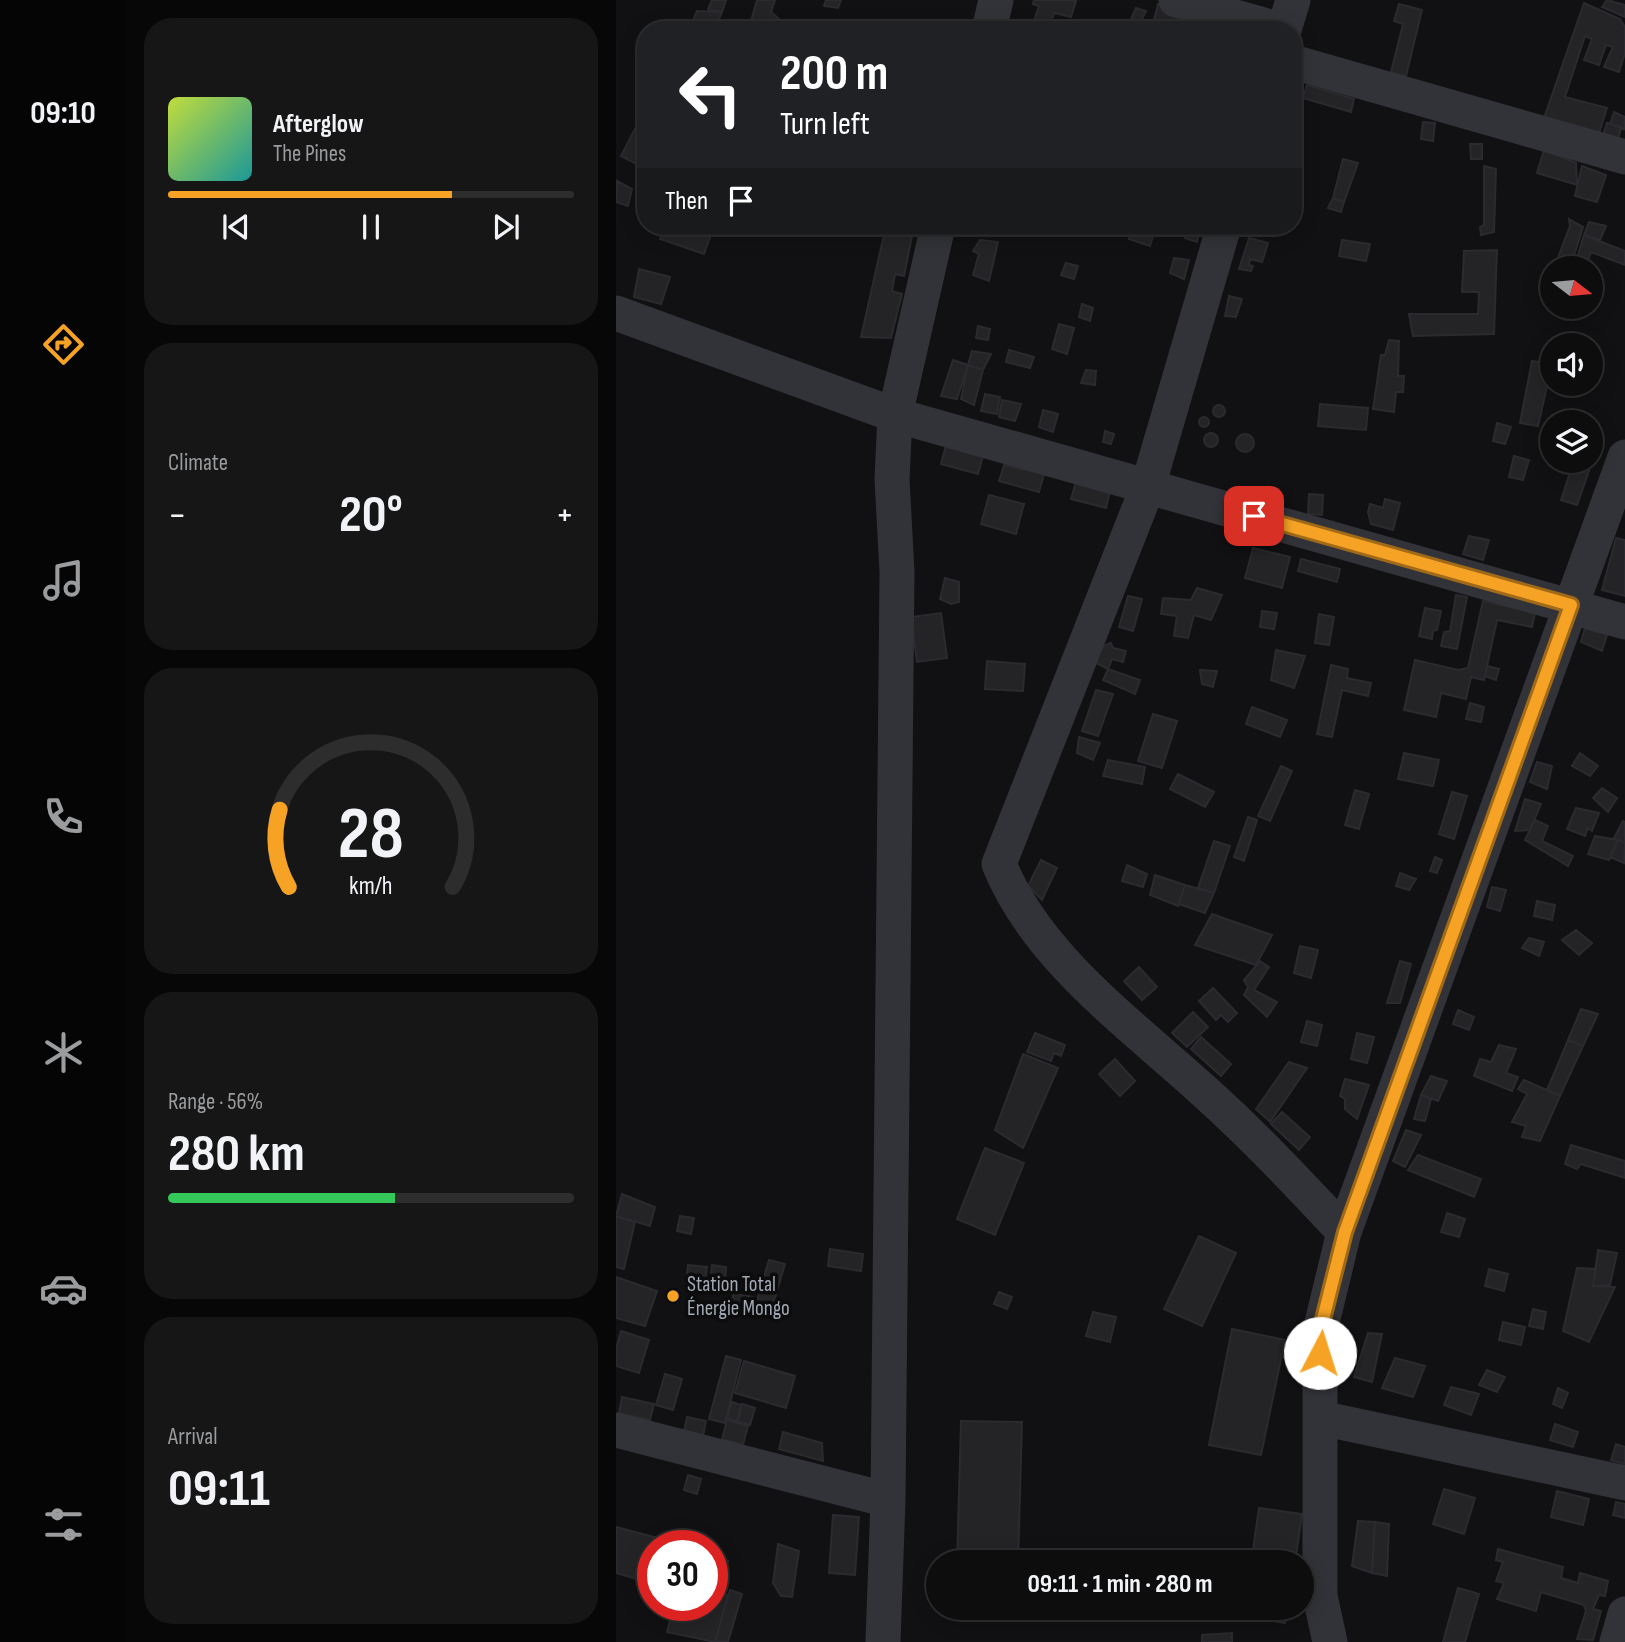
<!DOCTYPE html>
<html lang="en">
<head>
<meta charset="utf-8">
<style>
	body { margin:0; font-family:"Sofia Sans Condensed",sans-serif; background:#161617; color:#f1f3f6; height:100vh; display:flex; flex-direction:column; font-size:26px; white-space:nowrap }
	* { box-sizing:border-box; margin:0 }
	p { font-size:23px; color:#9a9c9e }
	.icon { flex:none; width:38px; height:38px; fill:none; stroke:currentColor; stroke-width:2; stroke-linecap:round; stroke-linejoin:round }
	.map { position:relative; flex:1; overflow:hidden }
	.details { display:flex; flex-direction:column; gap:18px; padding:18px; background:#070708; width:490px }
	.details>* { flex:none }
	.guide { position:absolute; left:21px; top:21px; width:665px; height:214px; border-radius:28px; box-shadow:0 4px 18px #0003,0 0 0 2px #2d2d2e; background:#202124; color:#fff; overflow:hidden }
	.needle { width:46px; rotate:106deg }
	.fabs { position:absolute; left:924px; top:256px; display:grid; gap:14px }
	.fabs a { display:grid; place-items:center; width:63px; height:63px; border-radius:50%; background:#0d0d0e; box-shadow:0 4px 18px #0003,0 0 0 2px #2d2d2e; font-size:35px }
	.speed { position:absolute; left:21px; top:1530px; display:flex; gap:14px; font-size:35px; font-weight:700; text-align:center }
	.speed>* { display:grid; place-content:center; width:91px; height:91px; border-radius:50%; background:#0d0d0e; box-shadow:0 4px 18px #0003,0 0 0 2px #2d2d2e; line-height:1 }
	.speed .limit { border:10px solid #d22; background:#fff; color:#111 }
	.pin { position:absolute; display:grid; place-items:center; width:60px; height:60px; color:#fff; margin:-30px; border-radius:14px; box-shadow:0 4px 10px #0006 }
	.me { position:absolute; width:77px; margin:-38px; rotate:5deg; stroke-linejoin:round; filter:drop-shadow(0 0 5px #0008) }
	.turn { display:flex; align-items:center; gap:24px; height:147px; padding:0 28px; font-size:32px }
	.turn .icon { width:91px; height:91px; stroke-width:2.5 }
	.turn b { display:block; font-size:49px; line-height:60px }
	.then { display:flex; align-items:center; height:66px; padding:0 28px; background:#0003; gap:14px; font-size:26px }
	.big { font-size:52px; font-weight:700; line-height:1.1 }
	.details .card { flex:1; display:flex; flex-direction:column; justify-content:center; gap:10px; min-width:0; padding:0 24px; border-radius:28px; background:#161617 }
	.details .dial { align-items:center; gap:0 }
	.dial svg { height:182px; overflow:visible; fill:none; stroke:#2d2d2e; stroke-width:7; stroke-linecap:round; text-anchor:middle }
	.dial text { fill:#f1f3f6; stroke:none }
	.song { display:flex; align-items:center; gap:21px }
	.cover { width:84px; height:84px; border-radius:10px; background:linear-gradient(135deg,hsl(70 70% 55%),hsl(180 70% 35%)) }
	.played { height:7px; border-radius:4px; background:linear-gradient(90deg,#f6a325 70%,#2d2d2e 70%) }
	.keys { display:flex; justify-content:space-around; direction:ltr }
	.heat { display:flex; justify-content:space-between; align-items:center; font-size:38px; direction:ltr }
	.charge { height:10px; border-radius:5px; background:linear-gradient(90deg,#34c759 56%,#2d2d2e 0) }
	.trip { position:absolute; left:310px; top:1550px; width:388px; height:70px; border-radius:35px; background:#0d0d0e; box-shadow:0 4px 18px #0003,0 0 0 2px #2d2d2e; font-weight:700; line-height:70px; text-align:center }
	main { display:flex; flex:1; min-height:0 }
	.tabs { display:flex; flex-direction:column; width:126px; justify-content:space-around; align-items:center; background:#050506; color:#9a9c9e }
	.tabs .icon { width:49px; height:49px }
	.tabs .active { color:#f6a325 }
	.tabs b { font-size:32px; color:#f1f3f6 }
	.map>svg:first-child { display:block }
	.building { fill:#242427; stroke:#2b2b2f; stroke-width:2 }
	.lines { fill:none; stroke-linecap:round; stroke-linejoin:round }
	.minor { stroke:#323338; stroke-width:35 }
	.route-casing { stroke:#a06a18; stroke-width:18 }
	.route { stroke:#f6a325; stroke-width:12 }
	.poi-dot { fill:#f6a325; stroke:#0c0c0d; stroke-width:2.5 }
	.labels { text-anchor:middle; dominant-baseline:central; stroke-width:7; stroke-linejoin:round; paint-order:stroke }
	.poi-label { font-size:21px; fill:#a2a8b4; stroke:#0c0c0d; text-anchor:start }
</style>
</head>
<body>
<main>
<nav class="tabs">
<b>09:10</b>
<svg class="icon active" aria-label="directions" viewBox="0 0 24 24"><path d="M12 3l9 9-9 9-9-9zM9 14v-3h6M13 9l2 2-2 2"/></svg>
<svg class="icon" aria-label="music" viewBox="0 0 24 24"><path d="M9 18V5l10-2v13"/><circle cx="6" cy="18" r="3"/><circle cx="16" cy="16" r="3"/></svg>
<svg class="icon" aria-label="phone" viewBox="0 0 24 24"><path d="M5 4h4l2 5-3 2q2 4 5 5l2-3 5 2v4C11 20 4 13 5 4z"/></svg>
<svg class="icon" aria-label="climate" viewBox="0 0 24 24"><path d="M12 3v18M4 7l16 10M4 17L20 7"/></svg>
<svg class="icon" aria-label="car" viewBox="0 0 24 24"><path d="M5 17H2v-5l4-1 3-4h7l3 4 3 1v5h-3M9 17h6M6 11h13"/><circle cx="7" cy="17" r="2"/><circle cx="17" cy="17" r="2"/></svg>
<svg class="icon" aria-label="filters" viewBox="0 0 24 24"><path d="M4 7h16M4 17h16"/><circle cx="9" cy="7" r="2"/><circle cx="15" cy="17" r="2"/></svg>
</nav>
<section class="details">
<div class="card">
<div class="song"><i class="cover"></i><div><b>Afterglow</b><p>The Pines</p></div></div>
<div class="played"></div>
<div class="keys"><svg class="icon" aria-label="previous" viewBox="0 0 24 24"><path d="M18 5L8 12l10 7zM5 5v14"/></svg><svg class="icon" aria-label="pause" viewBox="0 0 24 24"><path d="M8 5v14M16 5v14"/></svg><svg class="icon" aria-label="next" viewBox="0 0 24 24"><path d="M6 5l10 7-10 7zM19 5v14"/></svg></div>
</div>
<div class="card"><p>Climate</p>
<div class="heat"><a>−</a><b class="big">20°</b><a>+</a></div>
</div>
<div class="card dial"><svg viewBox="0 0 100 80">
<path d="M14 69A42 42 0 1 1 86 69"/>
<path d="M14 69A42 42 0 0 1 10 35" stroke="#f6a325"/>
<text x="50" y="56" font-size="32" font-weight="700">28</text>
<text x="50" y="72" font-size="11">km/h</text>
</svg></div>
<div class="card"><p>Range · 56%</p><b class="big">280 km</b><div class="charge"></div></div>
<div class="card"><p>Arrival</p><b class="big">09:11</b></div>
</section>
<div class="map">
<svg width="1009" height="1642" viewBox="0 0 1009 1642">
	<rect width="100%" height="100%" fill="#111113"/>
	<path class="building" d="M96 0H110L106 12 92 9Z
		M141 0H159L155 12 176 30H143L135 21Z
		M210 0H225L222 8 208 6Z
		M418 0H455L460 1 455 17 438 13 433 30H415L423 6 417 4Z
		M991 0 1009 5V17L986 7Z
		M968 3 1004 19 1009 27V53L1003 72 988 67 997 47 990 45 983 65 968 60 976 39 969 36 949 97 991 108 983 133 928 118Z
		M542 4 570 13 566 30H553L537 24Z
		M783 4 806 10 790 76 775 72 787 24 778 21Z
		M520 8 530 11 525 21 515 19Z
		M81 11 106 12 98 30H73Z
		M691 85 738 99 735 112 687 98Z
		M998 112 1009 117 1008 129 994 124Z
		M23 121 30 125V151L22 165 5 156Z
		M807 122 819 123 817 141 805 139Z
		M991 123 1005 127 1002 141 987 135Z
		M854 144H866V159H855Z
		M928 150 960 163 961 185 921 173Z
		M727 159 742 163 728 202 717 198Z
		M868 166 880 169 878 232 865 235 864 227 868 225Z
		M966 166 990 175 981 202 959 196Z
		M1 181 16 189 12 206 0 202Z
		M717 198 728 202 725 212 712 208Z
		M953 219 967 227 954 268H938L954 226Z
		M973 222 990 226 984 240 968 235Z
		M50 226H87L97 229 88 254 44 239Z
		M517 226 538 233 534 246 513 239Z
		M572 226H585L581 242 569 238Z
		M633 226H644L641 235 631 233Z
		M269 230 296 236 288 276 279 274 276 291 286 294 275 338 245 337Z
		M968 235 1009 251V265L975 252 969 268H958Z
		M633 238 652 243 646 262 634 259 633 265 637 266 635 271 623 269Z
		M364 240 382 242 373 281 357 275 363 254 357 251Z
		M726 240 754 244 750 261 723 256Z
		M881 250 878 334 797 336 793 314H862L863 292H846L848 251Z
		M558 258 573 260 568 279 554 273Z
		M450 263 462 266 458 279 445 275Z
		M23 269 54 277 45 304 18 297Z
		M613 296 626 299 620 317 609 316Z
		M466 304 477 308 474 321 463 317Z
		M443 324 458 328 451 354 436 349Z
		M362 326 374 329 372 340 360 338Z
		M773 340 783 341 782 376H788L787 392H780L778 412 757 409 765 355H769Z
		M393 350 418 357 414 368 390 362Z
		M356 351 375 354 367 370 352 365Z
		M337 360 352 365 341 399 325 396Z
		M916 361 936 364 922 426 904 423Z
		M352 365 367 370 358 405 345 399Z
		M470 370 480 371 479 385 465 383Z
		M369 394 384 397 381 414 365 411Z
		M386 400 405 404 399 421 383 417Z
		M704 404 752 408 750 430 702 426Z
		M597 411a6 6 0 1 1 12 0a6 6 0 1 1-12 0Z
		M427 410 442 414 437 432 423 427Z
		M583 422a5 5 0 1 1 10 0a5 5 0 1 1-10 0Z
		M881 423 895 427 889 444 877 441Z
		M489 431 498 434 495 444 487 442Z
		M588 440a7 7 0 1 1 14 0a7 7 0 1 1-14 0Z
		M620 443a9 9 0 1 1 18 0a9 9 0 1 1-18 0Z
		M330 445 367 456 362 474 325 464Z
		M898 456 913 460 907 480 893 477Z
		M975 456 978 457 961 505 945 500 958 460H975Z
		M411 459 431 464 423 492 383 481 388 465 407 470Z
		M461 478 495 487 490 508 455 499Z
		M693 494 707 495 706 515 692 514Z
		M373 495 408 504 400 534 365 524Z
		M769 499 784 503 777 530 755 524 752 512 754 504 767 508Z
		M853 536 873 540 867 560 847 554Z
		M1000 538 1009 540V596L986 590Z
		M637 548 674 557 666 588 629 578Z
		M685 559 724 569 721 582 682 571Z
		M329 578 343 582V602L335 604 324 599Z
		M581 588 606 595 595 620 578 615 572 638 558 636 561 616 545 614 547 598 575 600Z
		M840 595 851 597 841 649 825 646 828 632 834 631Z
		M512 596 526 599 517 631 503 627Z
		M867 601 919 613 916 627 881 620 868 680 855 677 850 699 825 693 820 717 788 710 799 660 842 670 852 668Z
		M809 608 825 611 821 630 817 631 816 639 803 636Z
		M646 611 661 613 658 629 644 627Z
		M325 613 331 658 301 662 295 617Z
		M703 614 718 617 713 645 699 643Z
		M969 628 991 635 986 651 965 642Z
		M495 643 497 648 510 651 507 662 496 659 492 669 480 663 484 647Z
		M660 650 689 656 678 688 655 680Z
		M371 661 409 664 407 691 369 689Z
		M715 665 732 669 731 678 755 683 752 696 726 690 716 737 701 734Z
		M871 666 883 669 880 680 869 676Z
		M492 669 524 680 519 694 487 680Z
		M584 670 601 671 597 687 586 684Z
		M480 690 497 694 482 736 466 731Z
		M854 703 868 707 865 722 850 719Z
		M636 707 671 720 664 737 630 724Z
		M537 714 561 721 546 768 522 761Z
		M463 737 484 743 477 760 461 753Z
		M788 753 823 760 817 786 782 779Z
		M964 753 982 766 974 776 956 766Z
		M492 760 529 767 526 784 487 776Z
		M921 762 936 766 931 789 914 782Z
		M665 766 676 771 654 821 642 816Z
		M562 774 598 792 589 807 554 789Z
		M986 788 1001 798 992 812 977 798Z
		M739 790 753 794 743 829 729 825Z
		M836 792 851 796 838 839 823 834Z
		M909 799 925 804 914 830 899 831Z
		M960 808 983 813 976 831 972 828 969 836 951 829Z
		M632 817 641 820 628 861 618 857Z
		M919 820 932 826 926 841 957 856 952 866 909 840Z
		M1007 821 1009 822V843L998 838Z
		M979 836 1002 840 993 860 972 854Z
		M1002 840 1009 843 1008 863 994 857Z
		M598 841 614 846 598 893 582 888Z
		M819 857 826 860 821 873 814 871Z
		M425 860 441 868 426 900 412 886Z
		M511 865 531 874 527 887 506 881Z
		M784 873 800 879 793 890 780 886Z
		M539 875 569 885 562 906 534 895Z
		M569 885 598 893 589 913 563 904Z
		M876 887 890 890 884 911 871 907Z
		M921 901 939 905 936 920 918 916Z
		M596 914 656 935 640 965 579 945Z
		M960 930 976 943 963 955 946 940Z
		M913 938 928 942 923 956 906 948Z
		M684 946 702 950 695 978 678 973Z
		M644 961 653 967 638 990 661 1002 651 1017 628 995 632 987 628 980Z
		M784 961 795 964 784 1003H771Z
		M523 967 541 987 526 1000 508 981Z
		M597 988 621 1013 612 1022 605 1015 600 1020 583 1001Z
		M965 1009 982 1014 967 1046 952 1040Z
		M842 1010 858 1017 853 1030 837 1024Z
		M577 1012 592 1027 571 1047 556 1033Z
		M691 1021 706 1025 701 1046 685 1042Z
		M419 1033 449 1045 445 1056 438 1053 435 1061 411 1052Z
		M741 1033 758 1037 751 1063 735 1059Z
		M585 1037 615 1064 605 1076 575 1049Z
		M952 1040 967 1046 944 1096 931 1090Z
		M883 1045 900 1049 890 1073 902 1077 896 1091 858 1076 864 1059 875 1062Z
		M407 1054 442 1068 407 1148 379 1130Z
		M499 1059 519 1081 504 1096 483 1074Z
		M673 1062 691 1068 654 1122 640 1109Z
		M815 1076 831 1081 822 1101 805 1095Z
		M729 1079 753 1085 741 1119 729 1109V1099L724 1096Z
		M908 1080 944 1096 924 1141 906 1137 910 1126 896 1122 911 1094 902 1089Z
		M805 1095 815 1099 809 1121 798 1119Z
		M666 1112 694 1137 683 1150 655 1124Z
		M790 1130 805 1135 789 1167 777 1161Z
		M955 1145 1009 1161V1178L965 1164 961 1169 949 1164Z
		M369 1148 408 1163 379 1235 341 1219Z
		M802 1155 865 1179 858 1197 792 1170Z
		M6 1194 39 1207 34 1226 0 1216Z
		M831 1213 849 1219 843 1237 825 1232Z
		M0 1216 19 1222 8 1269 0 1267Z
		M64 1216 78 1218 75 1234 61 1231Z
		M583 1236 620 1253 586 1326 548 1309Z
		M214 1249 247 1254 245 1271 212 1266Z
		M982 1250 1001 1253 994 1285 977 1286Z
		M153 1260 169 1264 154 1315 136 1317Z
		M72 1265 91 1267 89 1285 70 1283Z
		M96 1265 110 1267 109 1285 94 1284Z
		M961 1268 980 1269 977 1286 999 1287 973 1342 947 1331Z
		M873 1269 892 1274 888 1291 869 1286Z
		M0 1277 41 1291 29 1326 0 1318Z
		M383 1292 396 1297 391 1309 378 1304Z
		M117 1294 138 1297 136 1314 115 1311Z
		M917 1309 930 1312 927 1329 913 1326Z
		M477 1312 500 1317 494 1342 470 1336Z
		M887 1322 909 1327 905 1345 883 1340Z
		M616 1329 669 1340 645 1455 593 1445Z
		M5 1331 33 1340 23 1373 0 1366V1349Z
		M752 1333 766 1334 756 1382 738 1377Z
		M110 1356 125 1360 109 1423 93 1419Z
		M779 1358 809 1366 797 1397 766 1388Z
		M128 1361 179 1376 170 1408 119 1393Z
		M871 1370 889 1377 881 1392 863 1385Z
		M49 1374 66 1379 57 1410 40 1405Z
		M835 1387 863 1394 855 1415 828 1405Z
		M942 1388 952 1393 946 1408 937 1404Z
		M6 1397 38 1404 34 1420 3 1413Z
		M116 1402 125 1405 121 1421 111 1418Z
		M126 1404 139 1408 134 1425 122 1421Z
		M71 1417 90 1421 87 1436 68 1432Z
		M111 1420 132 1426 127 1445 106 1439Z
		M345 1421 406 1422 402 1563H341Z
		M939 1424 962 1432 957 1447 934 1440Z
		M167 1432 206 1443 207 1461 163 1449Z
		M1000 1444 1009 1447V1464L995 1460Z
		M72 1475 85 1479 81 1494 68 1490Z
		M828 1489 859 1498 848 1534 817 1524Z
		M941 1491 973 1499 967 1525 935 1517Z
		M1000 1502 1009 1504V1518L997 1515Z
		M643 1508 686 1514 679 1563H635Z
		M217 1515 243 1517 239 1575 213 1573Z
		M742 1521 759 1522 756 1573 736 1566Z
		M759 1522 773 1524 771 1576 756 1573Z
		M0 1527 53 1541 52 1545H37V1570L28 1567 24 1580 0 1573Z
		M162 1544 183 1551 176 1597 165 1596 157 1583Z
		M882 1549 947 1567 945 1578 962 1583 964 1573 992 1581 989 1596 983 1595 977 1609 985 1611 977 1640 961 1639 970 1611 968 1605 925 1592 920 1611 881 1599 888 1583 880 1581 887 1562 880 1560Z
		M96 1557 112 1561 105 1588 96 1586Z
		M842 1588 863 1594 849 1642H827Z
		M114 1590 126 1594 112 1642H99Z
		M96 1591 112 1595 99 1642 51 1632 58 1605H96Z
		M628 1608H672L669 1623 627 1616Z
		M616 1633V1642H586V1635Z"/>
	<g class="lines">
		<path class="minor" d="M560 0 665 30
			M373 30 380 0
			M668 30 677 0
			M677 62 1009 157
			M608 226 532 486 383 864C421 958 516 1025 589 1092 638 1136 683 1184 728 1232L704 1331V1596L714 1642
			M0 313 279 415 1009 622
			M728 1232 1009 457
			M705 1418 1009 1483
			M0 1430 272 1500
			M267 1642 272 1500 281 572 276 479 279 415 322 226
			M1001 1642 1009 1614"/>
	</g>
	<g class="lines">
		<g class="route-casing">
			<path id="route" d="M638 516 955 605 729 1232 704 1331V1353"/>
		</g>
		<use href="#route" class="route"/>
	</g>
	<circle class="poi-dot" cx="57" cy="1296" r="7"/>
	<g class="labels">
		<g class="poi-label">
			<text x="71" y="1284">Station Total<tspan x="71" dy="24">Énergie Mongo</tspan></text>
		</g>
	</g>
</svg>
<div class="fabs">
<a><svg class="needle" viewBox="-14 -14 28 28"><path d="M0-13l5 13h-10z" fill="#e53935"/><path d="M0 13l5-13h-10z" fill="#9a9c9e"/></svg></a>
<a><svg class="icon" aria-label="sound" viewBox="0 0 24 24"><path d="M4 9h4l5-4v14l-5-4H4zM17 9q2 3 0 6"/></svg></a>
<a><svg class="icon" aria-label="layers" viewBox="0 0 24 24"><path d="M12 4l9 5-9 5-9-5zM3 14l9 5 9-5"/></svg></a>
</div>
<div class="speed"><div class="limit">30</div></div>
<div class="pin" style="left:638px;top:516px;background:#d93025"><svg class="icon" aria-label="arrive" viewBox="0 0 24 24"><path d="M6 21V4h12l-3 4 3 4H6"/></svg></div>
<svg class="me" style="left:704px;top:1353px" viewBox="-20 -20 40 40"><circle r="19" fill="#fff"/><path d="M0-13L10 11 0 6-10 11z" fill="#f6a325"/></svg>
<div class="trip">09:11 · 1 min · 280 m</div>
<div class="guide">
<div class="turn"><svg class="icon" aria-label="left" viewBox="0 0 24 24"><path d="M17 20v-9H6M10 6l-5 5 5 5"/></svg><div><b>200 m</b>Turn left</div></div>
<div class="then">Then<svg class="icon" aria-label="arrive" viewBox="0 0 24 24"><path d="M6 21V4h12l-3 4 3 4H6"/></svg></div>
</div>
</div>
</main>
</body>
</html>
